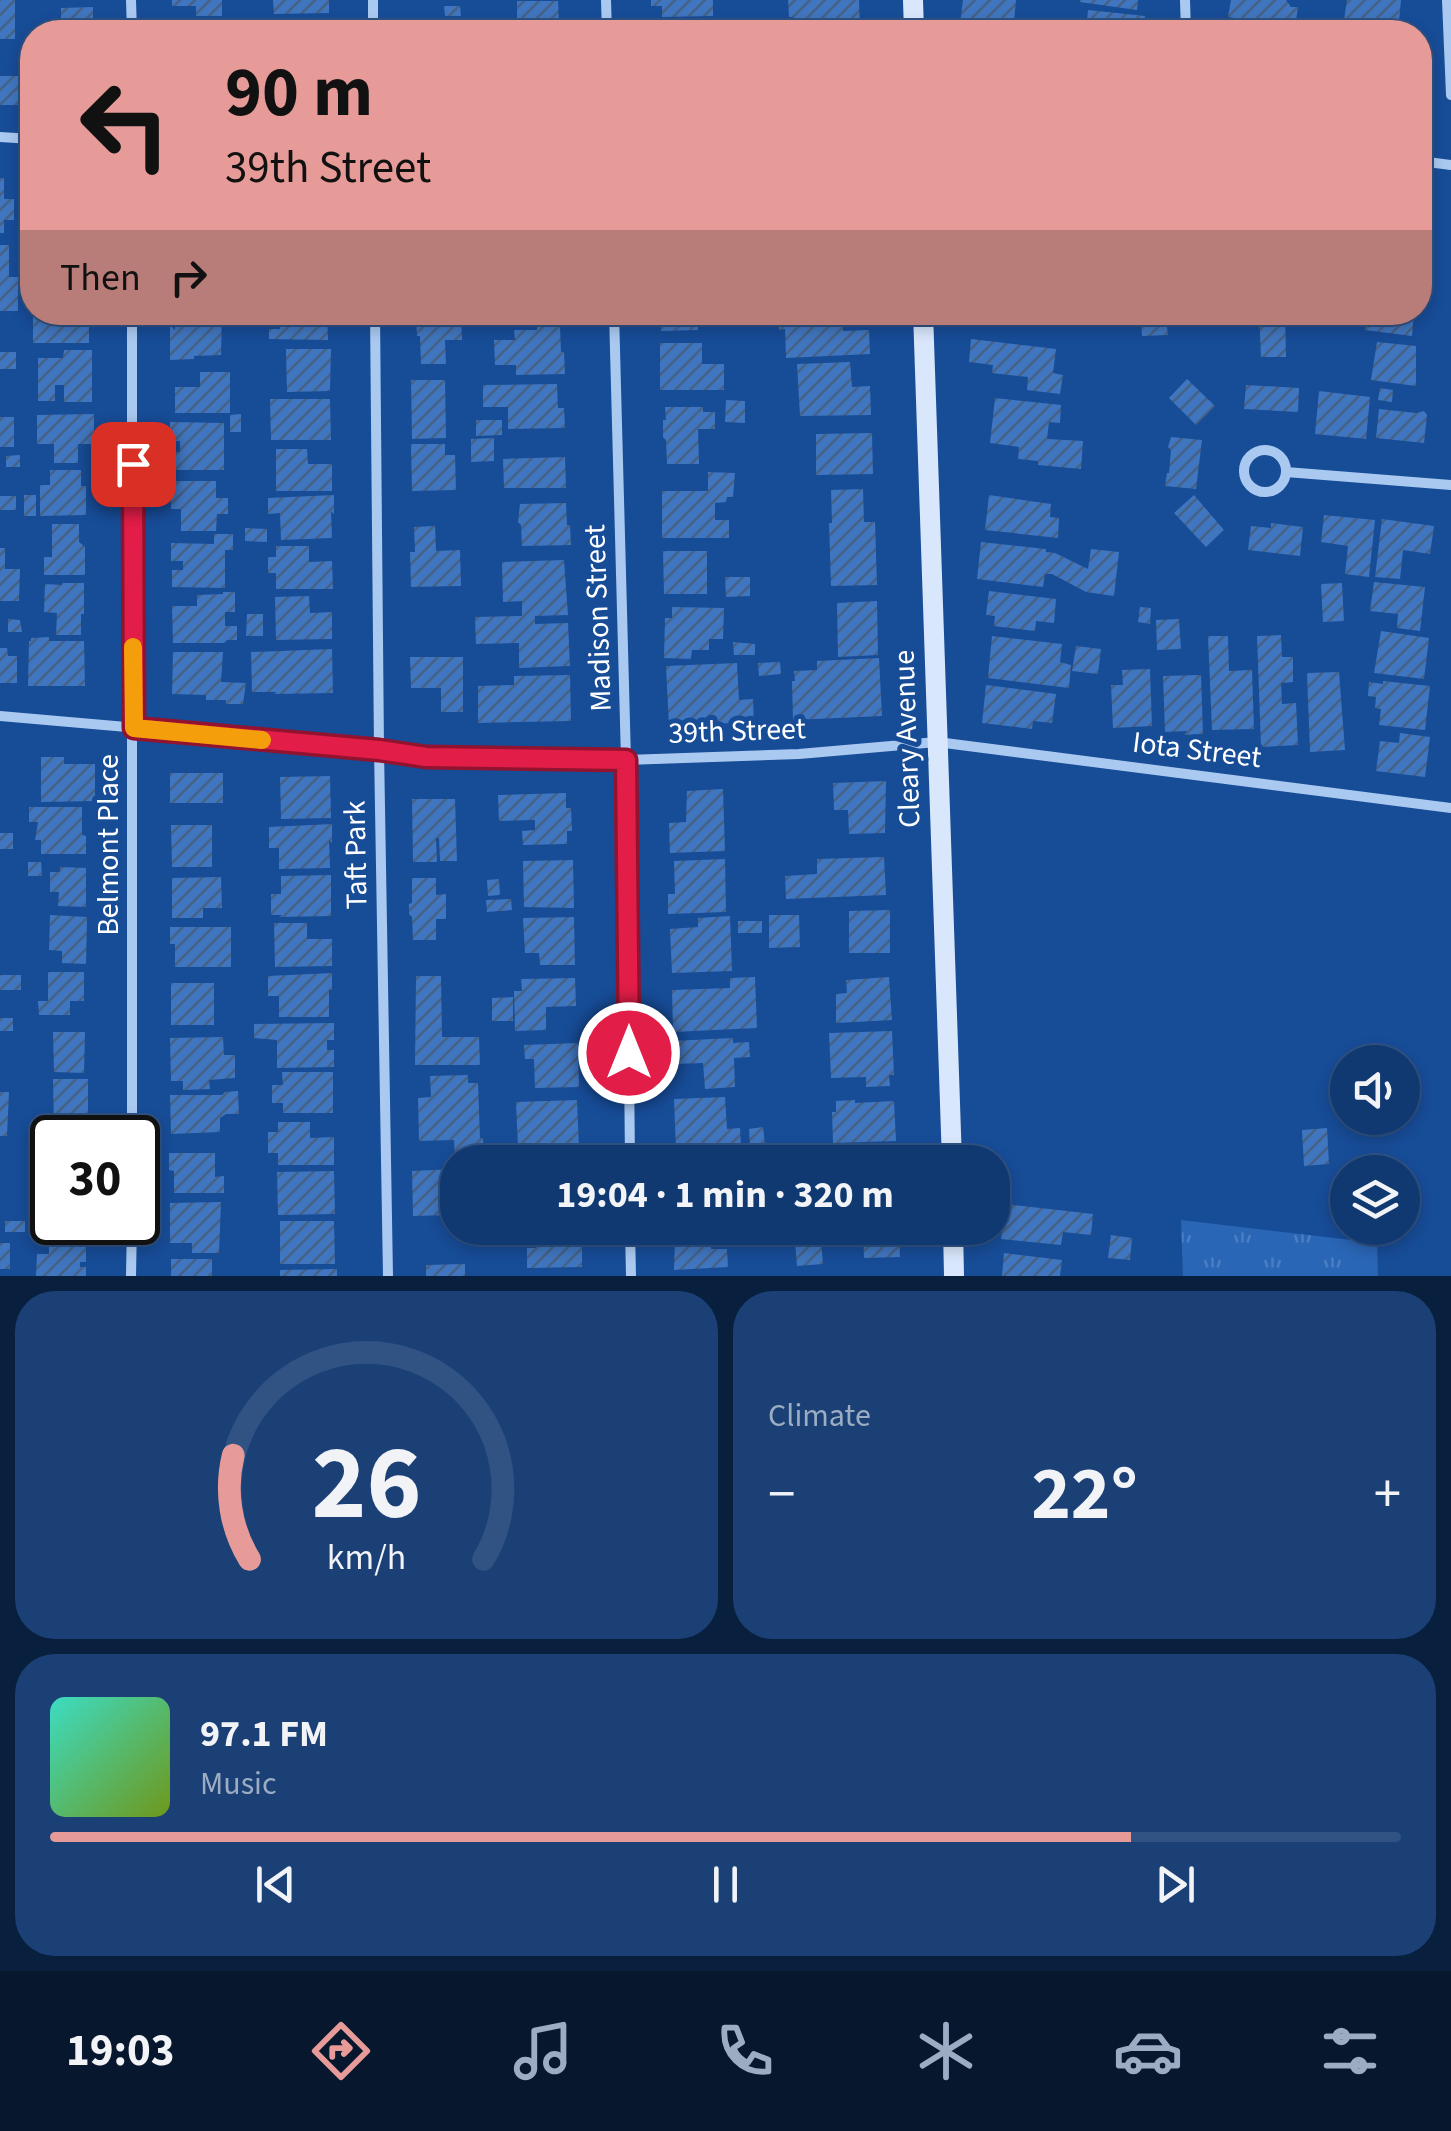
<!DOCTYPE html>
<html lang="en">
<head>
<meta charset="utf-8">
<style>
	body { margin:0; font-family:"Source Sans 3",sans-serif; background:#1a4076; color:#f1f3f6; height:100vh; display:flex; flex-direction:column; font-size:38px; white-space:nowrap }
	* { box-sizing:border-box; margin:0 }
	p { font-size:32px; color:#9cacc3 }
	.icon { flex:none; width:55px; height:55px; fill:none; stroke:currentColor; stroke-width:2; stroke-linecap:round; stroke-linejoin:round }
	.map { position:relative; height:1276px; overflow:hidden }
	.sheet { display:flex; flex-direction:column; gap:15px; padding:15px; background:#091f3e; flex:1 }
	.sheet>* { flex:none }
	.guide { position:absolute; left:20px; top:20px; width:1412px; height:305px; border-radius:40px; box-shadow:0 5px 15px #0003,0 0 0 2px #305384; background:#e69b98; color:#111; overflow:hidden }
	.fabs { position:absolute; left:1330px; top:1045px; display:grid; gap:20px }
	.fabs a { display:grid; place-items:center; width:90px; height:90px; border-radius:50%; background:#113971; box-shadow:0 5px 15px #0003,0 0 0 2px #305384; font-size:50px }
	.speed { position:absolute; left:30px; top:1115px; display:flex; gap:20px; font-size:50px; font-weight:700; text-align:center }
	.speed>* { display:grid; place-content:center; width:130px; height:130px; border-radius:50%; background:#113971; box-shadow:0 5px 15px #0003,0 0 0 2px #305384; line-height:1 }
	.speed .limit { border:5px solid #111; border-radius:15px; background:#fff; color:#111 }
	.pin { position:absolute; display:grid; place-items:center; width:85px; height:85px; color:#fff; margin:-42px; border-radius:20px; box-shadow:0 5px 15px #0006 }
	.me { position:absolute; width:110px; margin:-55px; rotate:0deg; stroke-linejoin:round; filter:drop-shadow(0 0 8px #0008) }
	.turn { display:flex; align-items:center; gap:35px; height:210px; padding:0 40px; font-size:45px }
	.turn .icon { width:130px; height:130px; stroke-width:2.5 }
	.turn b { display:block; font-size:70px; line-height:85px }
	.then { display:flex; align-items:center; height:95px; padding:0 40px; background:#0003; gap:20px; font-size:38px }
	.big { font-size:75px; font-weight:700; line-height:1.1 }
	.sheet .widget { flex:1; display:flex; flex-direction:column; justify-content:center; gap:15px; min-width:0; padding:0 35px; border-radius:40px; background:#1a4076 }
	.sheet .dial { align-items:center; gap:0 }
	.dial svg { height:260px; overflow:visible; fill:none; stroke:#305384; stroke-width:7; stroke-linecap:round; text-anchor:middle }
	.dial text { fill:#f1f3f6; stroke:none }
	.song { display:flex; align-items:center; gap:30px }
	.cover { width:120px; height:120px; border-radius:15px; background:linear-gradient(135deg,hsl(170 70% 55%),hsl(80 70% 35%)) }
	.played { height:10px; border-radius:5px; background:linear-gradient(90deg,#e69b98 80%,#305384 80%) }
	.keys { display:flex; justify-content:space-around; direction:ltr }
	.heat { display:flex; justify-content:space-between; align-items:center; font-size:55px; direction:ltr }
	.sheet .tiles { flex:1; display:grid; gap:15px; grid-template-columns:1fr 1fr }
	.widget:last-child { grid-column:span 2 }
	.trip { position:absolute; left:440px; top:1145px; width:570px; height:100px; border-radius:40px; background:#113971; box-shadow:0 5px 15px #0003,0 0 0 2px #305384; font-weight:700; line-height:100px; text-align:center }
	.tab-bar { display:flex; height:160px; justify-content:space-around; align-items:center; background:#07172d; color:#9cacc3 }
	.tab-bar .icon { width:70px; height:70px }
	.tab-bar .active { color:#e69b98 }
	.tab-bar b { font-size:45px; color:#f1f3f6 }
	.map>svg:first-child { display:block }
	.grass { fill:url(#grass-tufts) }
	.building { fill:url(#building-hatch) }
	.lines { fill:none; stroke-linecap:round; stroke-linejoin:round }
	.street { stroke:#aac9f1; stroke-width:10 }
	.secondary { stroke:#d9e7fc; stroke-width:20 }
	.route-casing { stroke:#92132f; stroke-width:25 }
	.route { stroke:#e11d48; stroke-width:18 }
	.slow { stroke:#f59e0b; stroke-width:18 }
	.labels { text-anchor:middle; dominant-baseline:central; stroke-width:10; stroke-linejoin:round; paint-order:stroke }
	.street-label { font-size:30px; fill:#fff; stroke:#174c97 }
</style>
</head>
<body>
<div class="map">
<svg width="1451" height="1276" viewBox="0 0 1451 1276">
	<defs>
		<pattern id="grass-tufts" width="24" height="20" patternUnits="userSpaceOnUse" patternTransform="scale(2.5)"><rect width="24" height="20" fill="#2a66b6"/><path d="M3 7l-1-3M5 7V3M7 7l1-3M15 17l-1-3M17 17v-4M19 17l1-3" fill="none" stroke="#4a7dc1"/></pattern>
		<pattern id="building-hatch" width="6" height="6" patternUnits="userSpaceOnUse" patternTransform="scale(2.5)"><rect width="6" height="6" fill="#4076bf"/><path d="M-1 1l2-2M0 6l6-6M5 7l2-2" fill="none" stroke="#466186"/></pattern>
	</defs>
	<rect width="100%" height="100%" fill="#174c97"/>
	<path class="grass" d="M1181 1220 1377 1243 1378 1276H1183Z"/>
	<path class="building" d="M0 0H15V39H0Z
		M172 0H222V16H196V6H172Z
		M273 0H329V13L274 14Z
		M651 0H713V16L662 17V6H651Z
		M788 0H859L860 28 793 29V17H789Z
		M963 0H1016L1013 32H959Z
		M1080 0H1138L1137 10 1080 2Z
		M1231 0H1286L1291 7H1298L1295 27 1228 17Z
		M1347 0H1401L1399 21H1403L1402 32H1351V27H1343Z
		M517 1H558L559 22H556V32H504L503 20 517 19Z
		M444 6H460L461 16H445Z
		M93 7V32H51V28L61 27V8Z
		M1088 10 1145 16 1143 32H1086Z
		M217 20V32H169V21Z
		M415 21H449V32H415Z
		M707 23 708 32H652V24Z
		M1235 25 1274 30V32H1234Z
		M0 76H19L20 105H0Z
		M0 178H4V199H14V220H4V233H0Z
		M0 245H9V277H18V311H0Z
		M33 312H89V343H33Z
		M175 312H222L221 355 194 356V359L170 360V325L175 330Z
		M269 312H327L328 340 269 339V329H280V323L270 324Z
		M420 312H461L462 340H445L446 364H421L420 336H417L416 318 420 322Z
		M660 312H698V330L661 331Z
		M778 312H842L843 331 869 330 870 354 786 358 785 329 779 330Z
		M1140 312H1170L1171 327H1167L1168 335 1142 336Z
		M1259 312H1285L1286 357H1261Z
		M1367 312H1414L1412 336 1365 330Z
		M537 326H560L561 352H564L565 374 516 375V365H495L494 340H515L514 330H537Z
		M971 339 1056 349 1053 373 1063 375 1060 394 1027 390 1028 377 992 373 993 365 969 362Z
		M1377 342 1416 346V386L1371 380Z
		M660 343H702V364H724V390H660Z
		M286 349H331L330 391 287 392Z
		M64 350H92V402H64V385H55V401H38V358H63Z
		M0 352H16V369H0Z
		M850 362 852 387 870 386 871 415 800 416 797 364Z
		M200 372H230V413H175V387H200Z
		M1187 379 1215 406 1196 425 1169 398Z
		M411 380H445L446 438 412 439Z
		M557 384 558 408H564L565 428 508 429V407H483V385Z
		M1246 385 1299 388 1298 412 1244 409Z
		M1380 388 1393 390 1392 402 1378 400Z
		M1319 391 1370 397 1366 439 1315 434Z
		M995 398 1061 405 1060 423 1049 422 1047 439 1083 441 1081 469 1038 465V461L1018 459 1019 447 990 443Z
		M270 399H330L331 440H271Z
		M726 400 745 401V423L725 422Z
		M665 407H703V412H715V429H698L699 464H667L666 440 663 437V420H666Z
		M1379 409 1416 413 1424 411 1427 415 1424 443 1376 438Z
		M94 414V444H78V463H54V444H37V415Z
		M241 414V432H230V415Z
		M0 417H14V447H0Z
		M476 420H502V435L476 436Z
		M170 422 224 423V470H170V452H180V441H170Z
		M872 433 873 474 816 475V434Z
		M1171 437 1202 440 1196 489 1165 486 1167 473H1169L1171 450 1168 447Z
		M494 438V461L471 462V439Z
		M411 444H445V455H455L456 490 412 491Z
		M276 449H307L308 464H332V491H276Z
		M20 455V467H6V456Z
		M565 457 566 488H504L503 459Z
		M50 470H81V486H86V515L40 516V485H50Z
		M708 472 735 473 733 497H727L726 502 715 503V520H729V538H662V491H708Z
		M171 481H216V498H228V514H217L216 531H181V509H171Z
		M863 489 864 522H875L877 585 831 586 829 523H832L831 490Z
		M24 495H36V516H24Z
		M334 495V514L331 511 332 538 281 540 280 513 268 514V498Z
		M989 495 1051 504 1050 517 1059 518 1058 538 985 530Z
		M1194 495 1224 530 1206 547 1174 513Z
		M0 496H16V510H0Z
		M566 503 567 525H570L571 545 522 546 521 525 518 522 520 504Z
		M1324 515 1375 520 1369 577 1345 574 1348 546 1321 542Z
		M1382 519 1434 526 1430 554 1403 550 1400 579 1375 577Z
		M1271 523 1303 527 1300 556 1248 550 1251 526 1271 528Z
		M52 524H79V542L85 547V575H44V557H52Z
		M435 526 436 551 460 550 461 586 411 587 410 552H415L414 527Z
		M245 528 267 529V542L245 541Z
		M214 534H233V550H225V588L172 587V570H183V561H171V543L214 544Z
		M981 542 1046 549V552L1055 553 1088 569 1091 549 1119 552 1114 596 1086 592 1052 574H1045L1043 587 977 579Z
		M276 546H309V562L332 561 333 589H276V573H268V557H276Z
		M0 548H5V569H20L19 601H0Z
		M663 551H707V594H664Z
		M564 560 568 615 535 616V624L568 623 570 666 519 668V643L476 644 475 617 522 616V601L503 602 502 562Z
		M725 577H750V596L726 597Z
		M1374 582 1425 587 1420 631 1397 628 1398 614 1370 611Z
		M62 583H84V614H81V635H56L57 613 44 612 45 584 62 585Z
		M1342 583 1344 621 1323 622 1321 584Z
		M989 591 1056 599 1054 623 1036 621 1035 631 994 626 995 616 986 615Z
		M223 592H235V612H225V626H237V640H227L224 643H173L172 606H197V595L223 594Z
		M309 596 310 613 332 612V639L276 640 275 597Z
		M877 601 878 655 838 657 837 603Z
		M672 607 724 608 723 639H709V650H692L691 659 664 658 665 618H672Z
		M1140 607 1151 608 1150 624 1138 622Z
		M247 614H263V636H246Z
		M8 619 20 620 22 632H8Z
		M1179 619 1181 649 1157 650 1156 620Z
		M1381 631 1429 638 1424 679 1374 673Z
		M1281 635 1282 657H1293V682L1281 683 1282 704 1296 703 1298 745 1261 747 1257 636Z
		M992 636 1062 644 1060 662 1071 665 1069 688 988 678Z
		M1208 636H1228L1229 671 1252 670 1254 729 1212 730Z
		M49 637V641H84L85 686H28L29 641H31V638Z
		M733 642 755 644V655H734Z
		M1076 646 1101 649 1098 674 1072 671Z
		M0 648H7L8 656H17V683H0Z
		M332 649 333 693 274 694 277 692H252L251 652Z
		M173 652H223L221 682 246 683 243 704H226V700H206V695L172 694Z
		M410 657H463V712H441V688H411Z
		M879 658 882 716 793 720 792 681H795L794 671 817 670V661Z
		M780 662 781 674 759 676 758 663Z
		M737 663 739 700 753 699 754 722 669 726 666 666Z
		M1150 669 1152 726 1113 728 1111 685H1123L1122 670Z
		M1339 672 1345 750 1310 752 1307 673Z
		M570 675 571 721 478 723V686L514 685V676Z
		M1201 675 1203 734 1184 735 1187 731 1165 732 1163 676Z
		M1383 681 1430 686 1425 730 1379 725 1381 709 1375 708 1376 697 1368 696 1369 682 1383 684Z
		M986 685 1056 694 1052 723 1033 721 1032 729 982 723Z
		M1400 733 1430 737 1425 777 1376 771 1380 741 1399 743Z
		M41 757H64V764H95V801L41 802Z
		M170 773H223V803H170Z
		M330 776 331 818 281 819 280 777Z
		M886 781 885 833 849 834 848 810H834L833 783Z
		M723 789 725 851 670 853 669 823 686 822 687 791Z
		M566 793V808H571L572 831H567V844L523 845 522 831 535 830V820L499 821 498 795Z
		M412 799H455L457 861H440L439 838H436L437 862H413Z
		M29 807H82V835L86 836V854H41V840H35L38 822H29Z
		M332 824V843L329 840 330 868 279 869V848H269V827Z
		M171 825H212V867H172Z
		M0 833H13V849H0Z
		M884 857 886 895 786 899 785 876 817 874V859Z
		M725 859 726 912 668 914V894H675L674 861Z
		M573 860 574 908 524 907 523 861Z
		M28 862H41L42 876H28Z
		M60 867 86 868V907L58 906 59 892H50V872H60Z
		M331 875V916L280 917 282 915H271V894H281V876Z
		M221 877 222 908H203V918H172V878Z
		M412 878H436V895L446 894V919H436V940H413L412 917 409 914V904L412 903Z
		M499 879 500 895 488 896 487 880Z
		M511 899 512 910 487 912 486 900Z
		M890 910V953H849V911Z
		M50 915 87 917 86 964 62 963V951L49 950Z
		M769 915H799L800 947 769 948Z
		M730 916 732 971 672 973 670 929 698 927V918Z
		M574 917 575 965H540L539 953H525L523 918Z
		M738 921H762V933H738Z
		M274 923H307V939H332V966L275 967Z
		M170 927H231V967H175V944H170Z
		M48 972H84V1001H70V1015H39L38 1001H48Z
		M332 973V990H329V1017H279V996H268V976Z
		M0 975H21V990H0Z
		M416 976H441L442 1037H479L480 1065H415Z
		M755 977 757 1028 673 1032 672 990 730 988V978Z
		M889 977 892 1020 836 1023V994L847 993 846 980Z
		M575 978 576 1006 546 1007V1030L515 1031 514 991H522L521 979Z
		M171 983H214V1025H171Z
		M513 997V1021H492V998Z
		M0 1018H13V1031H0Z
		M334 1023V1040H327V1050H334V1067L277 1068V1040L254 1038V1024Z
		M892 1031 894 1075H889L890 1086 866 1087V1077L831 1078 829 1033Z
		M53 1032H85L84 1073 54 1072Z
		M223 1037 224 1055H235V1078L209 1080 210 1089 183 1090V1081H171L170 1038Z
		M733 1038V1043L749 1042 750 1057 734 1058 735 1087 705 1089 703 1063 673 1064 672 1041Z
		M578 1043 579 1087 535 1088 534 1059H525L524 1045Z
		M282 1072H333V1113H283V1103H272V1085H283Z
		M468 1075V1083H478L480 1138H483L484 1162H455L454 1140 419 1141 418 1098 431 1097 430 1076Z
		M53 1079H88V1129H54Z
		M238 1091 239 1114H226L220 1118V1132L171 1134 170 1095H222L225 1092Z
		M0 1092H9L7 1136H0Z
		M725 1097 727 1129 740 1128 741 1147 676 1150 674 1099Z
		M577 1100 579 1147 518 1149 516 1102Z
		M855 1100V1103L894 1101 896 1141 833 1143 832 1112H836V1101Z
		M278 1122H310V1138L334 1137V1165H278V1153H268V1132H278Z
		M763 1127 765 1145 750 1146 749 1129Z
		M1327 1128 1329 1164 1304 1166 1302 1130Z
		M169 1153H215V1177L224 1176V1193H174V1171L169 1170Z
		M896 1154 897 1162H852V1156Z
		M531 1158H571V1162H531Z
		M454 1169V1185L458 1184 455 1215 413 1216 412 1171Z
		M334 1171 335 1214 278 1215 277 1172Z
		M221 1202 219 1253H192V1243H170V1203Z
		M1005 1204 1093 1214 1091 1235 1063 1232 1061 1245 1001 1239Z
		M38 1214 52 1215V1222H81V1237L38 1236Z
		M5 1221H25V1232H5Z
		M280 1221H334L335 1264H280Z
		M459 1228H483V1238L458 1237Z
		M527 1228H582V1267L527 1268V1248H536V1233H527Z
		M672 1228H710L711 1249H727L728 1267 674 1270 675 1238 673 1239Z
		M863 1228H892V1232H899L900 1257 864 1258Z
		M1111 1235 1132 1238 1130 1260 1108 1258Z
		M821 1240 823 1264 797 1266 795 1242Z
		M49 1242H86V1262H80V1267H86V1276H36L37 1254H49Z
		M0 1243H10V1269H0Z
		M1004 1253 1062 1260 1060 1276H1002Z
		M171 1259H212V1276H171Z
		M465 1264V1276H426V1265Z
		M337 1269V1276H280V1270Z"/>
	<g class="lines">
		<path class="street" d="M131 0 132 32
			M373 0V32
			M606 0 607 32
			M1185 0 1186 32
			M1447 0 1451 95
			M0 137 32 139
			M1420 161 1451 165
			M375 312 379 749 388 1276
			M614 312 626 760 630 1162
			M1244 471a21 21 0 1 1 42 0a21 21 0 1 1-42 0Z
			M1286 472 1451 485
			M0 716 379 749 426 757 626 760 799 754 937 742 1451 808
			M132 1138V312
			M630 1228 631 1276
			M131 1276 132 1222"/>
		<path class="secondary" d="M913 0 914 32
			M923 312 952 1162
			M953 1228 954 1276"/>
	</g>
	<g class="lines">
		<g class="route-casing">
			<path id="route" d="M133 464 134 728 379 750 426 757 626 760 629 1053"/>
		</g>
		<use href="#route" class="route"/>
		<path class="slow" d="M133 647 134 728 262 740"/>
	</g>
	<g class="labels">
		<g class="street-label">
			<text transform="translate(598 618) rotate(-92)">Madison Street</text>
			<text transform="translate(737 731) rotate(-2)">39th Street</text>
			<text transform="translate(907 739) rotate(-92)">Cleary Avenue</text>
			<text transform="translate(1197 750) rotate(7)">Iota Street</text>
			<text transform="translate(108 845) rotate(-90)">Belmont Place</text>
			<text transform="translate(356 855) rotate(-91)">Taft Park</text>
		</g>
	</g>
</svg>
<div class="fabs">
<a><svg class="icon" aria-label="sound" viewBox="0 0 24 24"><path d="M4 9h4l5-4v14l-5-4H4zM17 9q2 3 0 6"/></svg></a>
<a><svg class="icon" aria-label="layers" viewBox="0 0 24 24"><path d="M12 4l9 5-9 5-9-5zM3 14l9 5 9-5"/></svg></a>
</div>
<div class="speed"><div class="limit">30</div></div>
<div class="pin" style="left:133px;top:464px;background:#d93025"><svg class="icon" aria-label="arrive" viewBox="0 0 24 24"><path d="M6 21V4h12l-3 4 3 4H6"/></svg></div>
<svg class="me" style="left:629px;top:1053px" viewBox="-20 -20 40 40"><circle r="17" fill="#e11d48" stroke="#fff" stroke-width="3"/><path d="M0-11L8 9 0 5-8 9z" fill="#fff"/></svg>
<div class="trip">19:04 · 1 min · 320 m</div>
<div class="guide">
<div class="turn"><svg class="icon" aria-label="left" viewBox="0 0 24 24"><path d="M17 20v-9H6M10 6l-5 5 5 5"/></svg><div><b>90 m</b>39th Street</div></div>
<div class="then">Then<svg class="icon" aria-label="right" viewBox="0 0 24 24"><path d="M7 20v-9h11M14 6l5 5-5 5"/></svg></div>
</div>
</div>
<section class="sheet">
<div class="tiles">
<div class="widget dial"><svg viewBox="0 0 100 80">
<path d="M14 69A42 42 0 1 1 86 69"/>
<path d="M14 69A42 42 0 0 1 9 37" stroke="#e69b98"/>
<text x="50" y="56" font-size="32" font-weight="700">26</text>
<text x="50" y="72" font-size="11">km/h</text>
</svg></div>
<div class="widget"><p>Climate</p>
<div class="heat"><a>−</a><b class="big">22°</b><a>+</a></div>
</div>
<div class="widget">
<div class="song"><i class="cover"></i><div><b>97.1 FM</b><p>Music</p></div></div>
<div class="played"></div>
<div class="keys"><svg class="icon" aria-label="previous" viewBox="0 0 24 24"><path d="M18 5L8 12l10 7zM5 5v14"/></svg><svg class="icon" aria-label="pause" viewBox="0 0 24 24"><path d="M8 5v14M16 5v14"/></svg><svg class="icon" aria-label="next" viewBox="0 0 24 24"><path d="M6 5l10 7-10 7zM19 5v14"/></svg></div>
</div>
</div>
</section>
<nav class="tab-bar">
<b>19:03</b>
<svg class="icon active" aria-label="directions" viewBox="0 0 24 24"><path d="M12 3l9 9-9 9-9-9zM9 14v-3h6M13 9l2 2-2 2"/></svg>
<svg class="icon" aria-label="music" viewBox="0 0 24 24"><path d="M9 18V5l10-2v13"/><circle cx="6" cy="18" r="3"/><circle cx="16" cy="16" r="3"/></svg>
<svg class="icon" aria-label="phone" viewBox="0 0 24 24"><path d="M5 4h4l2 5-3 2q2 4 5 5l2-3 5 2v4C11 20 4 13 5 4z"/></svg>
<svg class="icon" aria-label="climate" viewBox="0 0 24 24"><path d="M12 3v18M4 7l16 10M4 17L20 7"/></svg>
<svg class="icon" aria-label="car" viewBox="0 0 24 24"><path d="M5 17H2v-5l4-1 3-4h7l3 4 3 1v5h-3M9 17h6M6 11h13"/><circle cx="7" cy="17" r="2"/><circle cx="17" cy="17" r="2"/></svg>
<svg class="icon" aria-label="filters" viewBox="0 0 24 24"><path d="M4 7h16M4 17h16"/><circle cx="9" cy="7" r="2"/><circle cx="15" cy="17" r="2"/></svg>
</nav>
</body>
</html>
